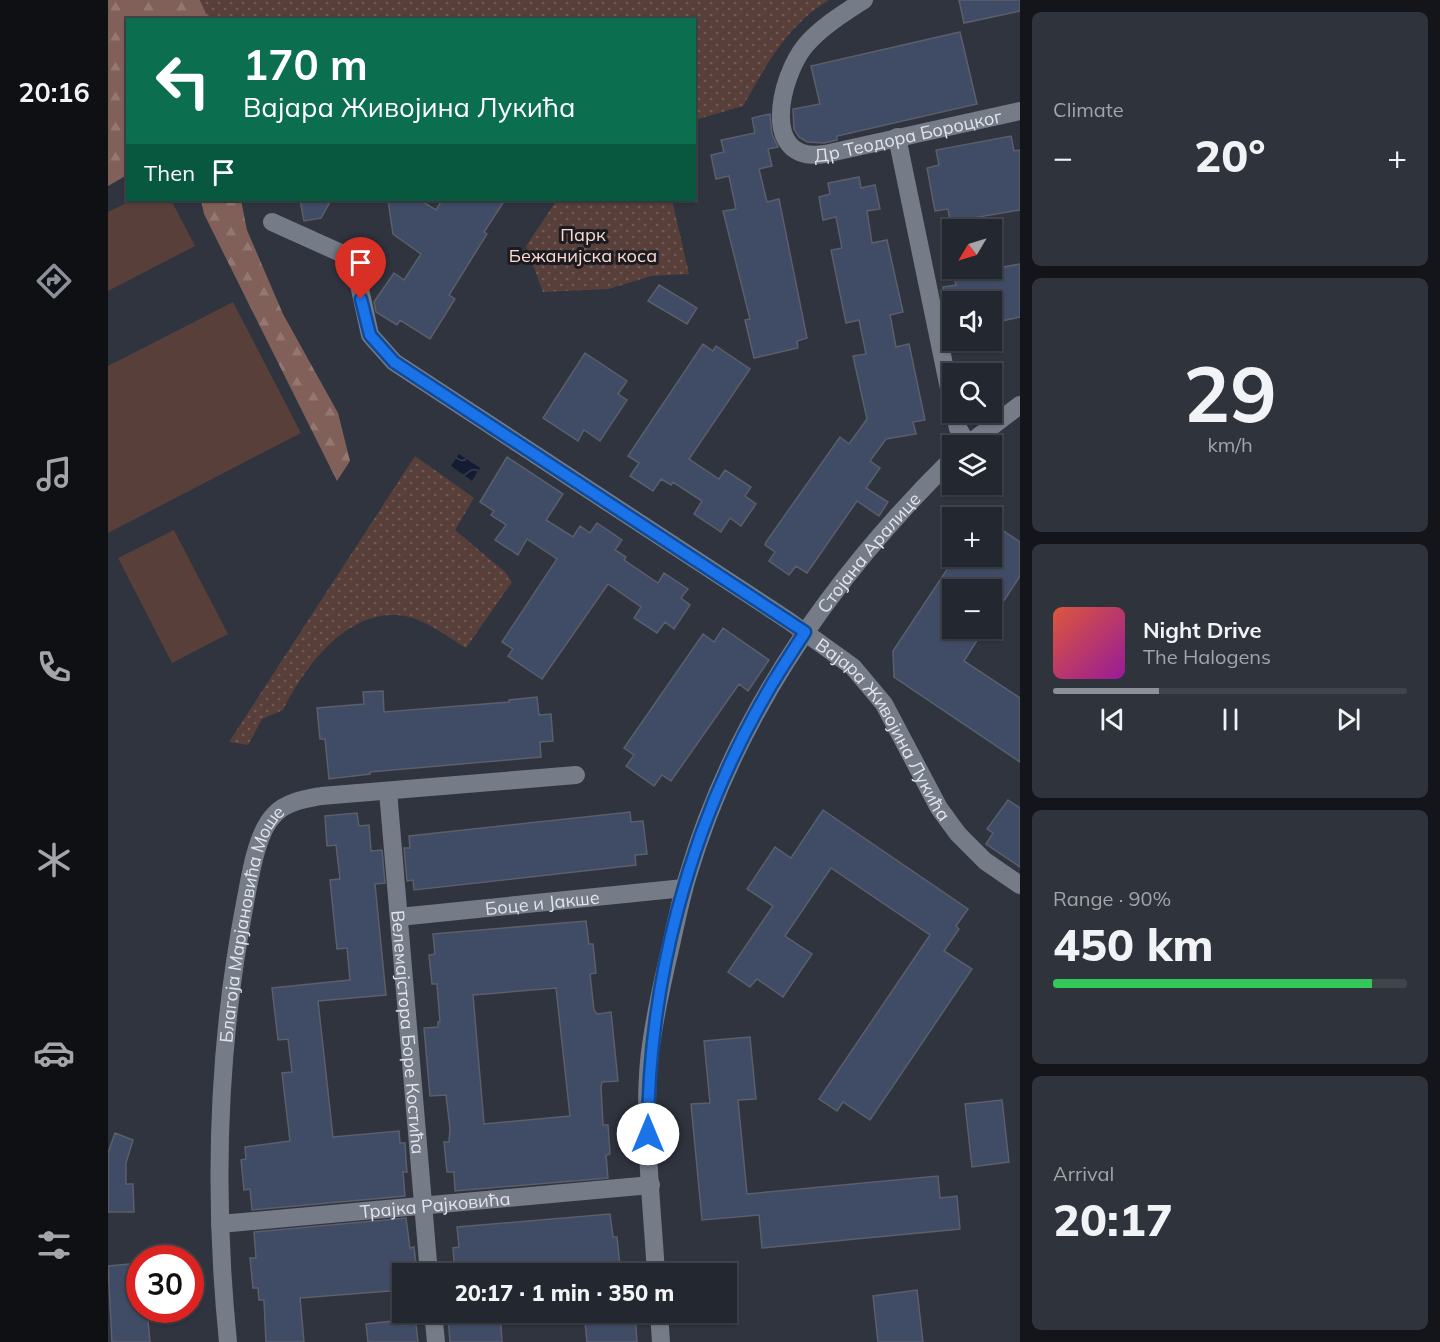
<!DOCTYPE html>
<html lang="en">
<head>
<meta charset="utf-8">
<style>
	body { margin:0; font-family:Mulish,sans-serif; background:#2f333b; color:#f1f3f6; height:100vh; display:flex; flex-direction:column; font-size:22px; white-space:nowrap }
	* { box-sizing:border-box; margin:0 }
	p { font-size:20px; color:#a3a5aa }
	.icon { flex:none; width:33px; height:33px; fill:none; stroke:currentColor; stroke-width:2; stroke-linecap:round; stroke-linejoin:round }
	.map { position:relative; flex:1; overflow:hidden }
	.side { display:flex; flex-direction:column; gap:12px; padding:12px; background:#13151a; width:420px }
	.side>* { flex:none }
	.top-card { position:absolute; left:18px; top:18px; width:570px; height:183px; border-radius:0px; box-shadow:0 2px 4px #0004,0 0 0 2px #40444b; background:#0b6e4f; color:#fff; overflow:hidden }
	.needle { width:39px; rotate:232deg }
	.controls { position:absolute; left:834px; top:219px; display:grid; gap:12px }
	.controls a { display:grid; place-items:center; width:60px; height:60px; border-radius:0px; background:#23272f; box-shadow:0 2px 4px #0004,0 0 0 2px #40444b; font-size:30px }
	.speed { position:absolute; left:18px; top:1245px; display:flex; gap:12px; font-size:30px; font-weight:700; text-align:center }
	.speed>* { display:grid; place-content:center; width:78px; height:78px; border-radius:50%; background:#23272f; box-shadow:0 2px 4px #0004,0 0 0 2px #40444b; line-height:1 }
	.speed .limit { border:9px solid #d22; background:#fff; color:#111 }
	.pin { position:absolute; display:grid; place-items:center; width:51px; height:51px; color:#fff; margin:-62px -26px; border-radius:50% 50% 50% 0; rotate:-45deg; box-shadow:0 0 6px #0007 }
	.pin .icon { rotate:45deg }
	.me { position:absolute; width:66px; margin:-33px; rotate:0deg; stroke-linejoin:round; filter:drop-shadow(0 0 4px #0008) }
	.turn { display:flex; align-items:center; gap:21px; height:126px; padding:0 18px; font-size:27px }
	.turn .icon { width:78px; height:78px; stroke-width:2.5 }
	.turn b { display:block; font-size:42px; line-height:51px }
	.then { display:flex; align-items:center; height:57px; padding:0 18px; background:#0003; gap:12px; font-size:22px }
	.big { font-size:45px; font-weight:800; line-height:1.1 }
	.side .card { flex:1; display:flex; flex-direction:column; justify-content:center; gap:9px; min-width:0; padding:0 21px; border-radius:9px; background:#2f333b }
	.side .dial { align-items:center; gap:0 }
	.dial b { font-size:78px; line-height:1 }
	.song { display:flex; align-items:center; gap:18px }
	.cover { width:72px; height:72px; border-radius:9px; background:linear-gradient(135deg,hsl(10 70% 55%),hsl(300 70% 35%)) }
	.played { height:6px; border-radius:3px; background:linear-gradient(90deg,#8c9099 30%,#40444b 30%) }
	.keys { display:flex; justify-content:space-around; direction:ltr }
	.heat { display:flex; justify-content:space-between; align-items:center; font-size:33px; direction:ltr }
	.charge { height:9px; border-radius:4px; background:linear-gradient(90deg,#34c759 90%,#40444b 0) }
	.trip { position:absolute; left:284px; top:1263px; width:345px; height:60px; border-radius:0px; background:#23272f; box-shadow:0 2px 4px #0004,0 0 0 2px #40444b; font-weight:800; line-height:60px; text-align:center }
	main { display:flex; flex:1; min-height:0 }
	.tabs { display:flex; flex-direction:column; width:108px; justify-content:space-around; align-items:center; background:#0e1013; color:#a3a5aa }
	.tabs .icon { width:42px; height:42px }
	.tabs .current { color:#8c9099 }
	.tabs b { font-size:27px; color:#f1f3f6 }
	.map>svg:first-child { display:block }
	.green { fill:#583f3a }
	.forest { fill:url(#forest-firs) }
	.park { fill:url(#park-dots) }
	.water { fill:url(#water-waves) }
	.building { fill:#404b65; stroke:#5a5f6b; stroke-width:1.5; fill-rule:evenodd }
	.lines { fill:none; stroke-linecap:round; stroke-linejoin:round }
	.street { stroke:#767b88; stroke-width:18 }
	.route-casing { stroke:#114b97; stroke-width:15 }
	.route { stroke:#1a73e8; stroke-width:10 }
	.labels { text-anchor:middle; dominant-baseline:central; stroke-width:6; stroke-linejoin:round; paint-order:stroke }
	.street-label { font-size:18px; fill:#e2e5ec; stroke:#1a1c21 }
	.park-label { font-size:18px; fill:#ffd8d0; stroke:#1a1c21 }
</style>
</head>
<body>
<main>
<nav class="tabs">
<b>20:16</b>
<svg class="icon current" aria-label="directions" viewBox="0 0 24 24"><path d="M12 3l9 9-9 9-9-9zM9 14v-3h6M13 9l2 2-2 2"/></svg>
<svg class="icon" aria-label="music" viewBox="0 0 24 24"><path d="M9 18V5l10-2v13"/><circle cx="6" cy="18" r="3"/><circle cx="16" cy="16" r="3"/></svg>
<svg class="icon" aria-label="phone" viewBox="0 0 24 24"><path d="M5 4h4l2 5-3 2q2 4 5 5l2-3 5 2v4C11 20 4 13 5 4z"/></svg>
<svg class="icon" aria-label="climate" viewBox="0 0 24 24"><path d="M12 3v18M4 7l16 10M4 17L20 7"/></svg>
<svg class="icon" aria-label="car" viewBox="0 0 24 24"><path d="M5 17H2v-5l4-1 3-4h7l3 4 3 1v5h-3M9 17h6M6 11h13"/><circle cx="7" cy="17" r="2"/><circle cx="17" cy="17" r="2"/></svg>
<svg class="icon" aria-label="filters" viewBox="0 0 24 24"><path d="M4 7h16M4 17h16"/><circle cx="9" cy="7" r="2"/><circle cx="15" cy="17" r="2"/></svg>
</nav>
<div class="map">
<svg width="912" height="1342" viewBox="0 0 912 1342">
	<defs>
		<pattern id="forest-firs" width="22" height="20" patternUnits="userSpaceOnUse" patternTransform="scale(1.5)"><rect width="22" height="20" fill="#816059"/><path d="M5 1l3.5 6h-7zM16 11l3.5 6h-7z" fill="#937771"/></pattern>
		<pattern id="park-dots" width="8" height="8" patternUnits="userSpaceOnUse" patternTransform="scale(1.5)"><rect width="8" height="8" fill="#583f3a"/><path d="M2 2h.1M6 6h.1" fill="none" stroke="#705b57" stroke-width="1.8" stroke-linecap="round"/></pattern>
		<pattern id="water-waves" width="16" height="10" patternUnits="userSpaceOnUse" patternTransform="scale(1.5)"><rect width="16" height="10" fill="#131c32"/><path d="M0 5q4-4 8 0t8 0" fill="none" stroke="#353d50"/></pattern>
	</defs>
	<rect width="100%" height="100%" fill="#2f343f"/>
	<path class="green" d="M25 200H63L87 246 0 291V212Z
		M125 302 193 433 0 533V366Z
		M66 530 120 634 64 663 10 558Z"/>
	<path class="forest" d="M0 0H92L101 19 20 20 19 175 0 186Z
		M93 200H133L139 230 175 314 230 413 242 461 229 481 96 214Z"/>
	<path class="park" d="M92 0H721C680 24 658 66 635 106L587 120 586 20H101Z
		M449 200H564L581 274 543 276 501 289 435 292 418 246Z
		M307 456 366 498 347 530 397 572 404 582 358 648C340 637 318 620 297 616 241 606 197 666 175 710L154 719 140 745 121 742Z"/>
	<path class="water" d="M351 454 372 468 364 481 343 466Z"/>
	<path class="building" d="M851 0H912V11L856 23Z
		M852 32 869 104 729 136V140L716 143 699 142 691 137 686 129 685 109 712 104 703 66Z
		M662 114 664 134 670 147 660 149 664 166 651 169 659 202 671 199 699 338 689 341 690 348 646 358 637 320 642 319 615 211 628 209 621 176 608 179 603 155 616 152 613 140 647 133 644 118Z
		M903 136 906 151 912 150V210L842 222 840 209 827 211 819 168 831 165 828 150Z
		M751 177 753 188 767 185 772 209 759 211 764 243 779 240 795 312 782 315 788 347 801 344 817 420 805 422 808 434 778 439 762 461 772 468 758 488 780 502 771 516 749 501 699 573 688 566 681 575 661 561 667 552 657 545 658 542 732 437 741 444 759 419 745 356 758 354 751 320 738 323 723 250 734 248 728 217 715 220 711 197 722 194 720 183Z
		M192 200H223L213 218 196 221Z
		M280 200H312L328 210 334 200H397L376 232 379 234 341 295 347 299 322 339 292 320 289 325 268 312 266 302 286 273 296 280 313 254 285 234Z
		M912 264V317L884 323V302H838L835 287 848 285 846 276Z
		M551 285 589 308 579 324 540 301Z
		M595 344 605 351 608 346 642 369 581 459 611 479 617 470 643 487 637 496 648 504 633 526 622 518 613 532 586 514 594 501 565 482 563 485 553 479 545 491 522 476 531 463 520 456Z
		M477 353 519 381 510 394 519 400 492 441 476 430 470 441 435 418Z
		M399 457 455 494 438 520 465 537 472 526 482 533 489 523 514 540 507 550 518 557 516 560 550 583 556 573 580 589 573 598 582 605 566 629 557 622 549 633 526 618 533 607 500 584 434 679 400 656 405 649 394 642 449 559 419 539 410 555 387 540 398 525 383 515 386 511 372 502Z
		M884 523 912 542V576L884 619V590H844V628H877L856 661 912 698V762L786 677 785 651 848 556H884Z
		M615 628 661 660 640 691 631 684 563 781 554 775 546 786 518 766 526 755 516 748 595 634 606 642Z
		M275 691 276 712 401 702V700L429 697 431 715 443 714 445 741 432 742 433 757 262 772V774L221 779 217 739H212L209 708 256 704 255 692Z
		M900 800 912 808V867L878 844 885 833 879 829Z
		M715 810 860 909 848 926 851 929 836 951 864 969 762 1120 735 1102 729 1111 711 1099 822 935 723 868 677 936 704 954 675 997 649 979 642 987 620 972 665 906 639 889 667 847 683 858Z
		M522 812 523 822 535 821 539 854 527 855 528 865 306 890 305 880 299 881 296 848H302L301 836Z
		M249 813 251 826 261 825 263 851 274 850 277 883 267 884 278 995 210 1001 225 1137 291 1131 292 1143H297L298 1160 299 1172H295L297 1196 144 1210 142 1189 136 1190 133 1160 138 1159 137 1147 182 1141 174 1073 184 1072 180 1039 170 1040 164 988 242 980 239 948 229 949 222 880 232 879 228 845 219 846 217 816Z
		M478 921 481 944H485L488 973 482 974 486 1010 489 1014 503 1012 510 1081 494 1082 493 1087 495 1125H500L502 1154 498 1155 500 1178 347 1191 346 1172H339L336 1142H341L342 1129 338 1095 322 1096 316 1028 330 1027V1022H332L329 984H324L321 955 327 954 325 934ZM448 988 462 1116 376 1124 365 995Z
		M642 1037 648 1099 630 1100 639 1194 830 1176 832 1198 849 1196 852 1229 654 1248 651 1215 594 1220 583 1104 602 1103 596 1041Z
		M894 1100 901 1162 864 1167 857 1104Z
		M7 1133 25 1140 18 1163V1184H25L26 1212H0V1153Z
		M502 1214 505 1237H509L512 1266 506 1267 507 1274H347L345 1248 351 1247 349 1227Z
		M298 1218 302 1248 306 1247 309 1274H294V1290L192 1298 196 1342H158L156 1300H151L150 1288H145L142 1258H148L146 1232Z
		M32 1263V1310H39L42 1342H4L0 1266Z
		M809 1290 815 1342H770L765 1296Z
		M354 1312H392L394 1342H342L340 1316 355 1315Z
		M476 1312H527L529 1342H479Z
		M294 1320V1325L308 1324 310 1342H260L258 1324Z"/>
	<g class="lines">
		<g class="street">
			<path id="s1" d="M756 0C736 13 713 27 697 46 672 77 651 164 717 154L912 111"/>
			<path d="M789 137 844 403"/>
			<path id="s2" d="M164 222 235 254 248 271 262 335 286 362 681 621 745 667 776 704 831 808 850 834 877 861 912 885"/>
			<path d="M846 412 850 428 859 444"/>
			<path d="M858 446 912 405"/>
			<path id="s3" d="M280 791 321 1274"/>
			<path id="s4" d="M291 917 576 888"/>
			<path id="s5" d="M112 1224 543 1185"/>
			<path id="s6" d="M548 1274C544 1204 535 1131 541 1061 545 1022 554 983 563 945 568 922 573 898 580 875 628 714 726 575 844 459"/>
			<path d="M325 1312 328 1342"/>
			<path d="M551 1312 553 1342"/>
			<path id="s7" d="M120 1342C105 1195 109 1049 137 903 142 878 148 832 167 814 178 802 197 799 213 796L468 775"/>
		</g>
	</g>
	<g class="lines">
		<g class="route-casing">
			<path id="route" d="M253 299 262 335 286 362 697 632C683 654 668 676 656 698 581 829 540 984 540 1134"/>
		</g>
		<use href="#route" class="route"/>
	</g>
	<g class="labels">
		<g class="street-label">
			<text stroke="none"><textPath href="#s1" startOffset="304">Др Теодора Бороцког</textPath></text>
			<text stroke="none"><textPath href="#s6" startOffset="776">Стојана Аралице</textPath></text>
			<text stroke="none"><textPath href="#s2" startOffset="820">Вајара Живојина Лукића</textPath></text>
			<text stroke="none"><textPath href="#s4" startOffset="144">Боце и Јакше</textPath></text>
			<text stroke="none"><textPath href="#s7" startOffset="422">Благоја Марјановића Моше</textPath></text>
			<text stroke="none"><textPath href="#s3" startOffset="242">Велемајстора Боре Костића</textPath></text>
			<text stroke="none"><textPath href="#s5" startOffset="216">Трајка Рајковића</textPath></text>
		</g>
		<g class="park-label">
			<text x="475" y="234">Парк<tspan x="475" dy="21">Бежанијска коса</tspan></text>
		</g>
	</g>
</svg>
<div class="controls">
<a><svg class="needle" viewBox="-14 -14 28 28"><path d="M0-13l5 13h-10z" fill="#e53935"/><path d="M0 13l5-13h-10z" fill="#a3a5aa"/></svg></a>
<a><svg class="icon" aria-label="sound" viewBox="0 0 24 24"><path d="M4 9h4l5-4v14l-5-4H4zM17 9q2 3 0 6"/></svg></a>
<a><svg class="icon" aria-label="search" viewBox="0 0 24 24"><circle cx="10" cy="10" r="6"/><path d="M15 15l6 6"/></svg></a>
<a><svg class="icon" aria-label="layers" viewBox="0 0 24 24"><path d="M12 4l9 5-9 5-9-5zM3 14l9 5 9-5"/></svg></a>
<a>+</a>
<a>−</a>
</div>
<div class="speed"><div class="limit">30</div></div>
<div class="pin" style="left:253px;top:299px;background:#d93025"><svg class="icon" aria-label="arrive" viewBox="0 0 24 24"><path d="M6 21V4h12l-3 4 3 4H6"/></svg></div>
<svg class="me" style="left:540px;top:1134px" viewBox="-20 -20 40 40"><circle r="19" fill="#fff"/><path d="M0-13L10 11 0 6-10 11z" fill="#1a73e8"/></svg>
<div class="trip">20:17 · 1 min · 350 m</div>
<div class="top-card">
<div class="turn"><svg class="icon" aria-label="left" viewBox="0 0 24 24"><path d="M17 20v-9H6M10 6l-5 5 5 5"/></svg><div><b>170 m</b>Вајара Живојина Лукића</div></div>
<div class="then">Then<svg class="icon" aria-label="arrive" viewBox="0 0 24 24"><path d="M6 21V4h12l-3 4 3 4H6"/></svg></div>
</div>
</div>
<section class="side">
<div class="card"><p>Climate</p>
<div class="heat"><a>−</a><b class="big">20°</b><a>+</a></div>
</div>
<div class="card dial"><b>29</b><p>km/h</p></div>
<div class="card">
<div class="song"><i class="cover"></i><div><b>Night Drive</b><p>The Halogens</p></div></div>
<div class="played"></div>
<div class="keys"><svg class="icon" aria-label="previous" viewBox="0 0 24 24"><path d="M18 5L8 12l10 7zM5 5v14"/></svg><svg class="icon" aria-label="pause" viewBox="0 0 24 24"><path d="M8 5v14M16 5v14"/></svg><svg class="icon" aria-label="next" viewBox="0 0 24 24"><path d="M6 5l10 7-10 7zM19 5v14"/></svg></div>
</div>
<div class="card"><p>Range · 90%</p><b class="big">450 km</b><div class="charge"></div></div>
<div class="card"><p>Arrival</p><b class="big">20:17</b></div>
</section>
</main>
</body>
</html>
